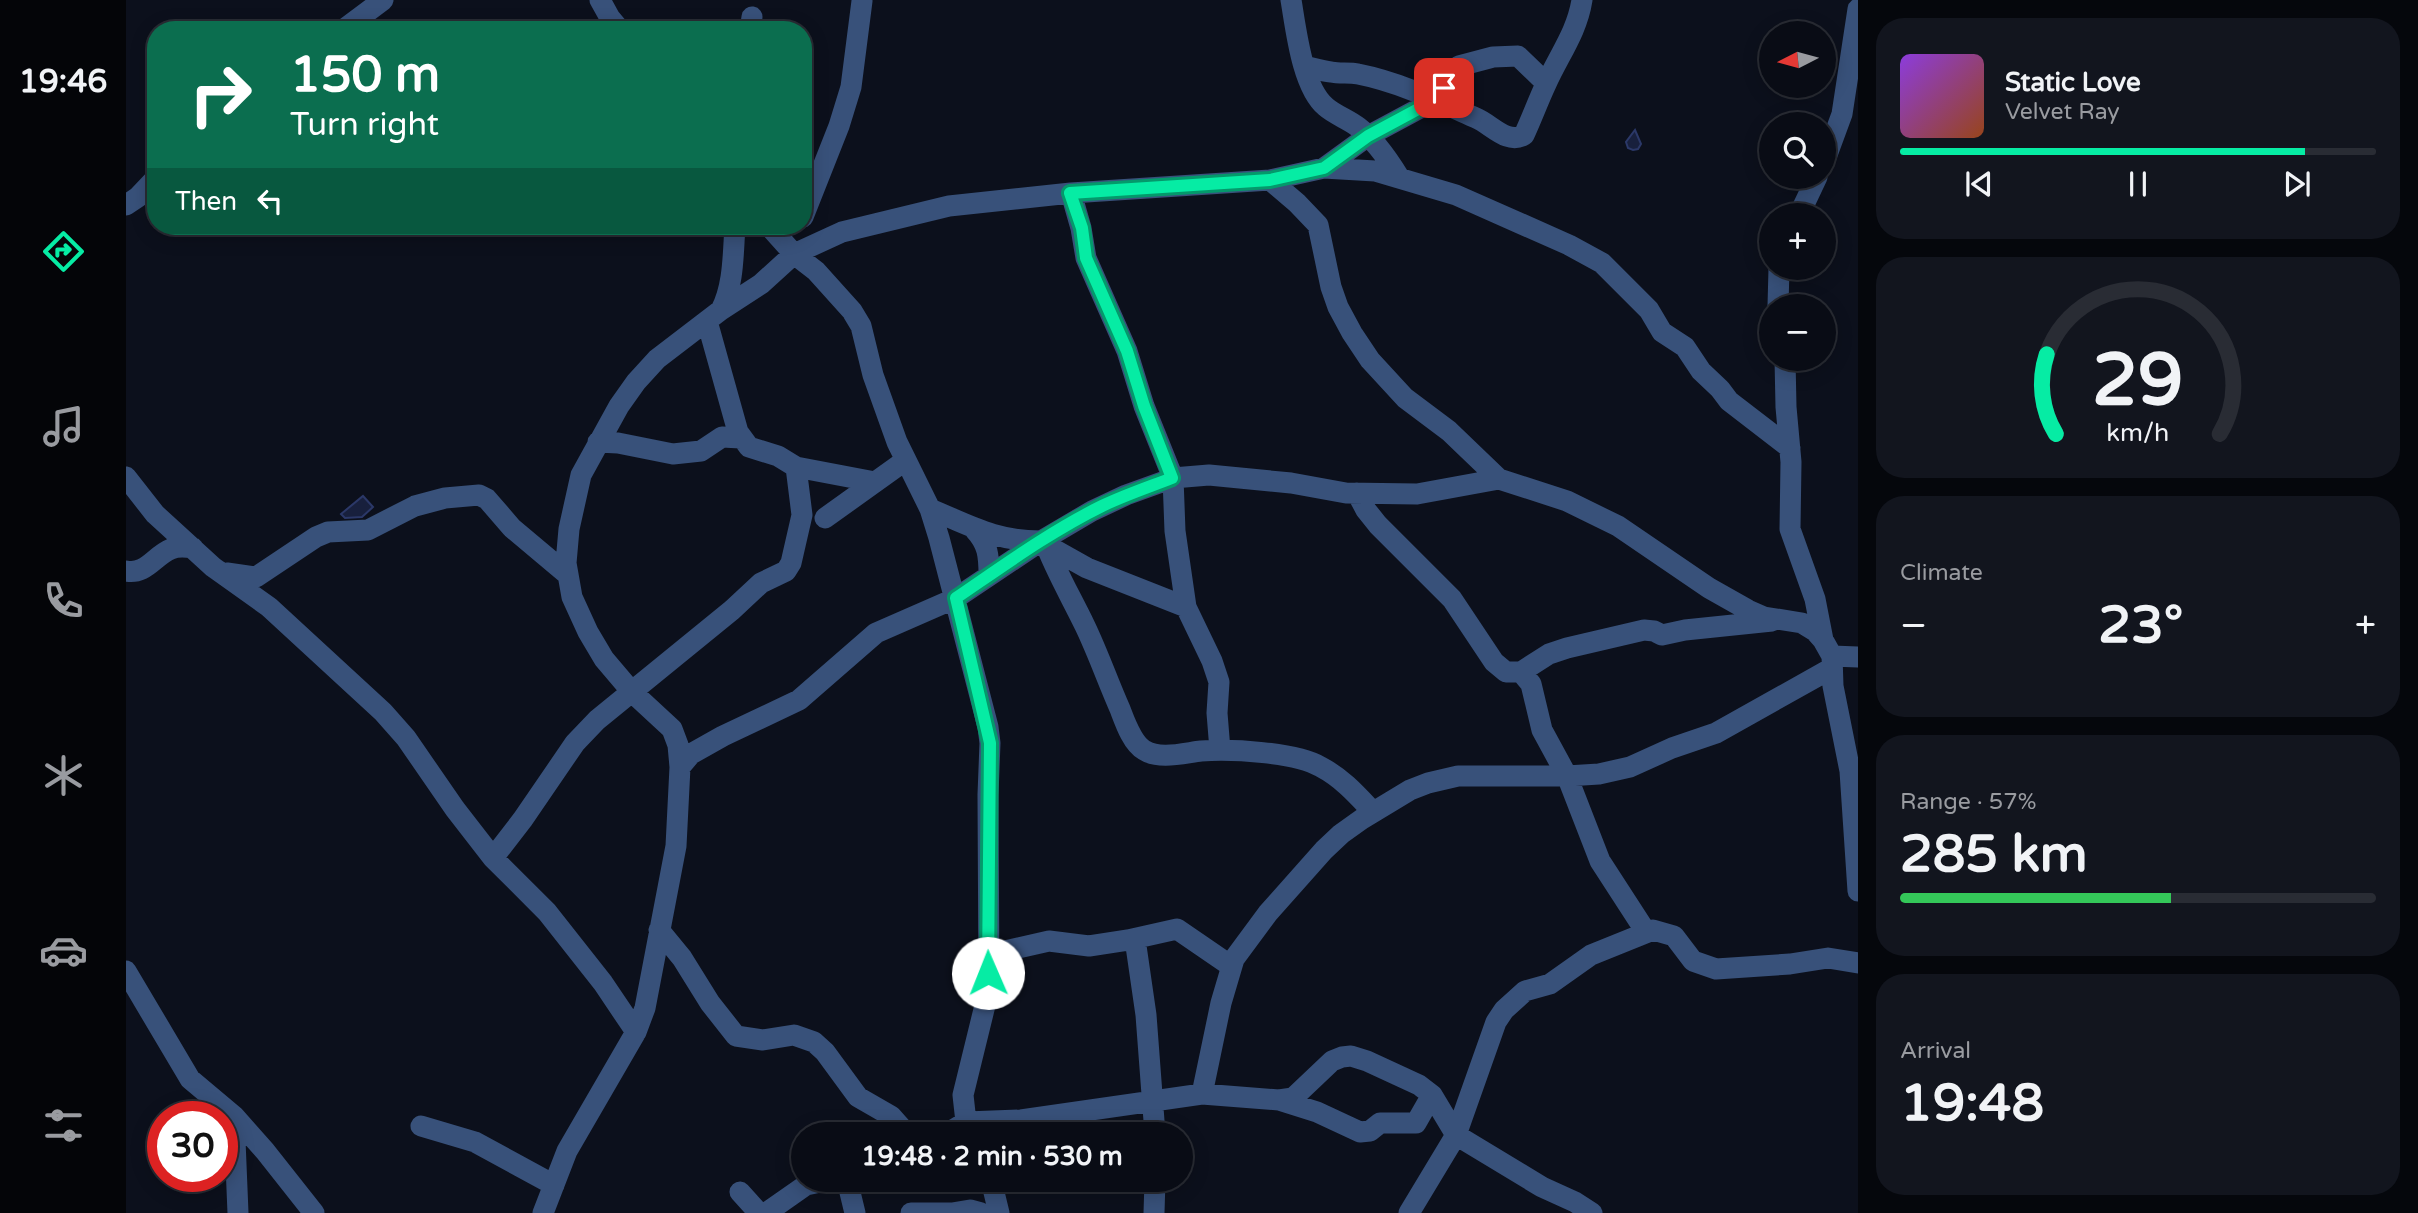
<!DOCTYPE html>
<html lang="en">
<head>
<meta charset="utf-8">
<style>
	body { margin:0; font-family:"Varela Round",sans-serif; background:#12151e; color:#f1f3f6; height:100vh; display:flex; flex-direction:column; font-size:26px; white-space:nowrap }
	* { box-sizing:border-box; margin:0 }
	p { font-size:23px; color:#999ba0 }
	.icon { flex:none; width:38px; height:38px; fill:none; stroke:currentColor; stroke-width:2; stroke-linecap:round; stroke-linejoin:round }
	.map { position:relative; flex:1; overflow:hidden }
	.details { display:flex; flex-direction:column; gap:18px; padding:18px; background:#05070c; width:560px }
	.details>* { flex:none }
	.banner { position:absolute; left:21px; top:21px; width:665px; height:214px; border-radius:28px; box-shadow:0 4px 18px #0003,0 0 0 2px #292c34; background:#0b6e4f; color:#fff; overflow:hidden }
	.needle { width:46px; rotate:264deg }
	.buttons { position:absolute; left:1633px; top:21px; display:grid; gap:14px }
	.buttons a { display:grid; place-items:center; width:77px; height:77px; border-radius:50%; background:#090c15; box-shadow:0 4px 18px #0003,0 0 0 2px #292c34; font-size:35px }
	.speed { position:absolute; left:21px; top:1101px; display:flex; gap:14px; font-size:35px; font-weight:700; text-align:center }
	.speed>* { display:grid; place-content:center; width:91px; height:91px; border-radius:50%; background:#090c15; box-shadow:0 4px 18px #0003,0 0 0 2px #292c34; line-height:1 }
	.speed .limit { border:10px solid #d22; background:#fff; color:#111 }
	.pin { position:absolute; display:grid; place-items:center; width:60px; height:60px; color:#fff; margin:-30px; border-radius:14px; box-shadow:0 4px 10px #0006 }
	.me { position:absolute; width:77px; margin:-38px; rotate:359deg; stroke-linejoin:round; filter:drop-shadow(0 0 5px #0008) }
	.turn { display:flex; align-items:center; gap:24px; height:147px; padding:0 28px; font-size:32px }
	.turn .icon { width:91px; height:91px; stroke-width:2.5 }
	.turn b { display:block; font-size:49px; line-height:60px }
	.then { display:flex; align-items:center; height:66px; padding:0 28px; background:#0003; gap:14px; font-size:26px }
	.big { font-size:52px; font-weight:700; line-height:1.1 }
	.details .widget { flex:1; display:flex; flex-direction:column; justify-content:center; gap:10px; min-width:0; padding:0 24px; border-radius:28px; background:#12151e }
	.details .dial { align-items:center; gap:0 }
	.dial svg { height:182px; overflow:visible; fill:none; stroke:#292c34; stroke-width:7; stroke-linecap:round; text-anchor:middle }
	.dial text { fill:#f1f3f6; stroke:none }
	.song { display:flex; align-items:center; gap:21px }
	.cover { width:84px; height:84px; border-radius:10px; background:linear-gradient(135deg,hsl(270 70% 55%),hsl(20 70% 35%)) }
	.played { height:7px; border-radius:4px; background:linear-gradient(90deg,#06eca4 85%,#292c34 85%) }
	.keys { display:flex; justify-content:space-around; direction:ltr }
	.heat { display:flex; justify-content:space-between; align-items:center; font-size:38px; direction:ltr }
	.charge { height:10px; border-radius:5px; background:linear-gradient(90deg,#34c759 57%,#292c34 0) }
	.trip { position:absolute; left:665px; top:1122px; width:402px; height:70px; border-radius:35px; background:#090c15; box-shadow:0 4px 18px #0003,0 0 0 2px #292c34; font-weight:700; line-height:70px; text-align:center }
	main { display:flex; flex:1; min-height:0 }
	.dock { display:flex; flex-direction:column; width:126px; justify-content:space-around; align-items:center; background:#040508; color:#999ba0 }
	.dock .icon { width:49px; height:49px }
	.dock .active { color:#06eca4 }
	.dock b { font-size:32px; color:#f1f3f6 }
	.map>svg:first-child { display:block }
	.building { fill:#18203d; stroke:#2b3868; stroke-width:2 }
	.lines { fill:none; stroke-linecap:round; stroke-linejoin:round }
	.minor { stroke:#38517a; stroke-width:21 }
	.route-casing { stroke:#04996b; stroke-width:18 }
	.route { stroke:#06eca4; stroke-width:12 }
</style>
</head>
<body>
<main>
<nav class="dock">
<b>19:46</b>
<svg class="icon active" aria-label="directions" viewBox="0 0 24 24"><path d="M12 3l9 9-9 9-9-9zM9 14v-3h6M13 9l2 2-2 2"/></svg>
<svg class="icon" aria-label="music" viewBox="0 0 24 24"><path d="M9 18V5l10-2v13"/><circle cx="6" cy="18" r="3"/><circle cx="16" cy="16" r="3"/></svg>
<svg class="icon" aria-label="phone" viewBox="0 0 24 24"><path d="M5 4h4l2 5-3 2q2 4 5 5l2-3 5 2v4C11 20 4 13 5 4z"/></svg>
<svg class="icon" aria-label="climate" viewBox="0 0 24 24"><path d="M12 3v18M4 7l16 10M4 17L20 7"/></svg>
<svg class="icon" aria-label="car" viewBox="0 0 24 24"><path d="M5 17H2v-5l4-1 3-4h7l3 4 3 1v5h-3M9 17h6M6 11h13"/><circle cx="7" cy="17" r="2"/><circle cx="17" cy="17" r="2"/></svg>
<svg class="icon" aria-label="filters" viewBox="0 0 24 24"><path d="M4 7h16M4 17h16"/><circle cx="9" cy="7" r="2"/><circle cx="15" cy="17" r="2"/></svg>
</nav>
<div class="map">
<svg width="1732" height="1213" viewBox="0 0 1732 1213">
	<rect width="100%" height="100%" fill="#0c101c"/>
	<path class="building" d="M1509 130 1515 144 1512 149 1507 150 1502 148 1500 142Z
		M237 496 247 507 236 517 219 518 215 514Z"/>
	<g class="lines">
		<path class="minor" d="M474 0 484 18 494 30
			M1165 0C1170 29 1176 87 1200 107 1209 115 1222 119 1232 127 1249 140 1262 159 1273 177
			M217 30 257 0
			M624 30 626 17
			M1178 66C1187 68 1196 71 1205 72 1214 74 1223 72 1232 74 1273 82 1312 101 1350 118 1365 124 1381 145 1398 135 1406 118 1412 101 1420 84 1433 55 1451 32 1456 0
			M1698 163 1716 114 1732 9
			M1198 168 1242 136 1309 100 1333 66 1367 57 1392 56 1420 83
			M1144 180 1171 203 1192 225 1205 287 1212 307 1226 333 1244 360 1279 398 1323 431 1373 479
			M945 193 955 228 960 258 1001 351 1018 406 1047 478 1049 531 1060 607 1086 661 1093 682 1091 713 1094 750
			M0 205 12 197 30 178
			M1673 215 1691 177
			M677 217 713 126 725 87 736 1
			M643 226 668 254 690 271 726 311 735 326 747 375 771 442 804 509 813 538 862 727 864 743 862 795 863 989 837 1095 840 1122 844 1134
			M1652 306 1653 268
			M595 310C608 285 607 253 609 226
			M581 321 612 432 623 447 652 456 670 467 749 482
			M1659 359 1660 407 1665 462 1664 529 1689 599 1697 640
			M472 442 492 443 547 454 575 451 596 437 615 438
			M0 477 29 514 87 567 143 607 257 712 280 738 329 809 367 858 421 912 477 983 510 1032
			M1231 493 1240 510 1252 525 1326 599 1368 662 1380 672H1395L1423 654 1441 648 1518 630 1528 631 1536 635 1559 630 1646 621
			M804 509C845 526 869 541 915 541
			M699 518 780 460
			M849 530C862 544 863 556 863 575
			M918 540C929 570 945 597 959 626 972 653 982 682 994 709 999 722 1006 743 1018 750 1033 760 1058 753 1075 751 1106 749 1169 752 1195 767 1216 778 1231 795 1247 812
			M920 545 961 568 1060 607
			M0 571C20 575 28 556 45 549 52 546 60 547 67 548
			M101 573 130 577 190 537 202 532 242 530 289 506 319 498 353 495 361 499 386 528 442 575
			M1706 656 1732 657
			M1395 672 1405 684 1416 730 1441 776 1474 861 1520 932
			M554 767 565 754 597 736 673 700 750 633 830 598 915 541 966 511 1000 495 1047 478 1083 475 1165 483 1220 493 1291 494 1373 479 1441 501 1492 526 1583 588 1622 610 1638 617 1676 623 1689 631 1697 640 1706 656 1707 686 1724 771 1732 891
			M367 858 397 819 449 743 471 720 606 610 635 583 660 571 665 563 676 515 670 467
			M533 930 556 958 584 1003 610 1036 637 1040 668 1035 688 1042 699 1052 732 1097 765 1116 781 1134
			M1009 939 1020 1015 1029 1134
			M861 955 923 941 963 946 1002 940 1051 929 1105 966
			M0 971 64 1079 108 1116 139 1151 188 1213
			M1076 1094 1095 1003 1108 959 1142 913 1198 850 1215 834 1236 819 1284 790 1302 783 1332 776H1441L1473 774 1504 767 1546 748 1590 733 1706 668
			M1153 1100 1191 1112 1234 1132 1244 1131 1254 1123H1290L1306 1095
			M108 1116 112 1213
			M295 1126 349 1142 428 1185
			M820 1134 840 1122 895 1120 1076 1094 1153 1100 1167 1098 1206 1061 1216 1057 1225 1056 1241 1061 1293 1085 1306 1095 1330 1135 1416 1187 1449 1202 1466 1213
			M721 1180 729 1213
			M865 1180 873 1213
			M614 1192 633 1213
			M417 1213 441 1151 510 1032 519 1008 550 846 554 767 552 745 546 729 506 692 478 659 462 632 446 597 440 563 443 529 455 475 493 406 510 382 531 359 595 310 635 284 668 254 716 232 823 206 945 193 1144 180 1198 168 1249 171 1330 195 1443 245 1476 263 1523 310 1536 332 1559 347 1575 371 1594 389 1603 401 1664 448
			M640 1213 680 1185 704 1180
			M785 1213H826L844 1210 855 1213
			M1028 1213 1029 1180
			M1283 1213 1330 1135 1370 1022 1378 1010 1399 991 1424 984 1465 955 1527 930 1548 936 1567 961 1590 969 1664 964 1702 958 1732 963"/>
	</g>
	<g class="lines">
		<g class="route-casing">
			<path id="route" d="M862 973 864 743 830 598C877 566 925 531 976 506 999 495 1023 487 1046 478L1018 406 1001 351 960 258 956 228 944 193 1144 180 1198 168 1242 136 1309 100 1318 88"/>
		</g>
		<use href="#route" class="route"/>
	</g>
</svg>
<div class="buttons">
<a><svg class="needle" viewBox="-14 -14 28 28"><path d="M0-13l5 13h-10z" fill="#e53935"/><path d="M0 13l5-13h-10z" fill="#999ba0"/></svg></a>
<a><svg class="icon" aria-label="search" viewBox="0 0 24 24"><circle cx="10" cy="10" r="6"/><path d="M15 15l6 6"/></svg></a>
<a>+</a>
<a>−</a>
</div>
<div class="speed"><div class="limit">30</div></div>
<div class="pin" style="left:1318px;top:88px;background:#d93025"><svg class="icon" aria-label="arrive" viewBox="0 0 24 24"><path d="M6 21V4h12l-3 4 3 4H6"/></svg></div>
<svg class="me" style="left:862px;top:973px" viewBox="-20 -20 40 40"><circle r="19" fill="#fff"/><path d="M0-13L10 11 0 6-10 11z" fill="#06eca4"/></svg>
<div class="trip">19:48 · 2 min · 530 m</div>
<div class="banner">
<div class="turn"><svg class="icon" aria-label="right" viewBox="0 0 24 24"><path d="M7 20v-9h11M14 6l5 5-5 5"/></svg><div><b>150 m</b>Turn right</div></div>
<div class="then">Then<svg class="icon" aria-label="left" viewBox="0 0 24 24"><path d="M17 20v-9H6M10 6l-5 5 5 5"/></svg></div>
</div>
</div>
<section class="details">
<div class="widget">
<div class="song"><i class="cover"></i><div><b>Static Love</b><p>Velvet Ray</p></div></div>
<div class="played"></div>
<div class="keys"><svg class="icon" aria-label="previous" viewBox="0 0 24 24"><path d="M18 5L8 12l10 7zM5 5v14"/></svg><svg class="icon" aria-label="pause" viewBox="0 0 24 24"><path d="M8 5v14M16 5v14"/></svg><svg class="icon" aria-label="next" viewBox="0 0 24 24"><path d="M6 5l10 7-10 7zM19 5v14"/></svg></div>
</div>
<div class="widget dial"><svg viewBox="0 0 100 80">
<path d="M14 69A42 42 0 1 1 86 69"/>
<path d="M14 69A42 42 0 0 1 10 34" stroke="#06eca4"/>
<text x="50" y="56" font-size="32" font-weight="700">29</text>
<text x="50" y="72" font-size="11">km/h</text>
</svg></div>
<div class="widget"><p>Climate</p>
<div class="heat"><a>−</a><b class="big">23°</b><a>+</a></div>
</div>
<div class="widget"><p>Range · 57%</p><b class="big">285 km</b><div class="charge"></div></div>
<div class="widget"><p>Arrival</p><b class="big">19:48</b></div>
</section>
</main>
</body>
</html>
